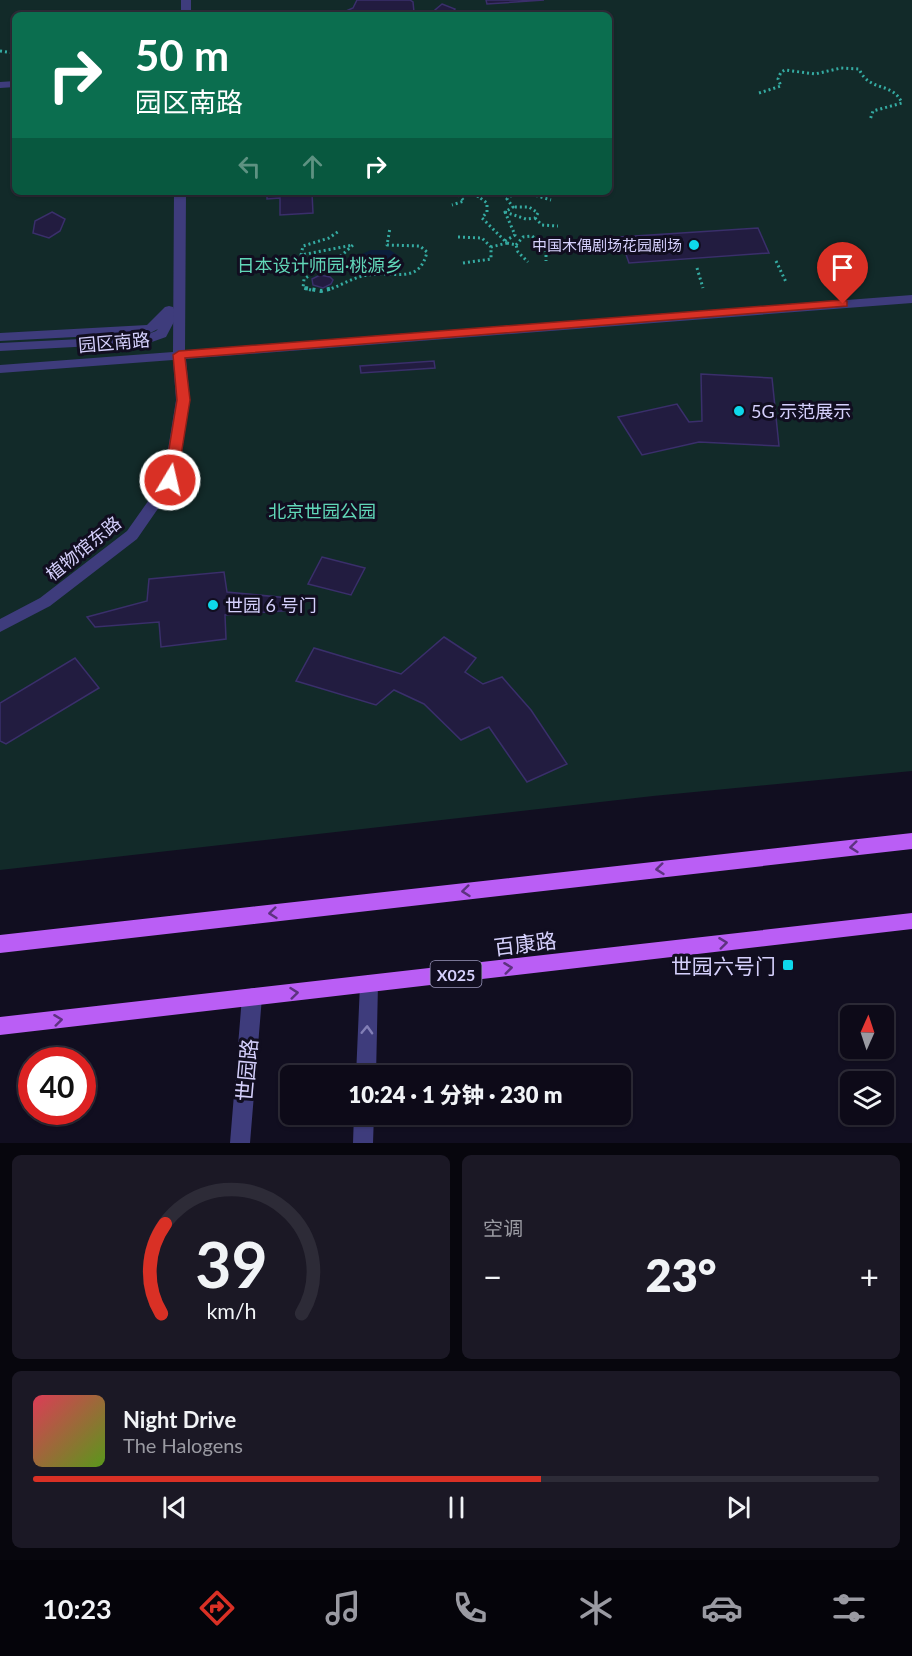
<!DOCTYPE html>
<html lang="zh">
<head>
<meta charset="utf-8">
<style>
	body { margin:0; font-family:Lato,"Noto Sans SC",sans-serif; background:#1b1825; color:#f1f3f6; height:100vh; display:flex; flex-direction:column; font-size:22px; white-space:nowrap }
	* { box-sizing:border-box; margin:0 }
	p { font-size:20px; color:#9a9aa2 }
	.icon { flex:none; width:33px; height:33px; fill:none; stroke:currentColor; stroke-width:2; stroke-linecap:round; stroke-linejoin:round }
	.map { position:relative; height:1143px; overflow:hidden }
	.side { display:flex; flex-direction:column; gap:12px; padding:12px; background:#07060d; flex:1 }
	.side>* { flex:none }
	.guide { position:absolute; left:12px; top:12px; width:600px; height:183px; border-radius:9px; box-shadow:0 2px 4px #0004,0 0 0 2px #2d2b37; background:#0b6e4f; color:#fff; overflow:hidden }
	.needle { width:39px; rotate:3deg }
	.fabs { position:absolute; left:840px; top:1005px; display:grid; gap:12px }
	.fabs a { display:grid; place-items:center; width:54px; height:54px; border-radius:9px; background:#0d0a18; box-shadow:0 2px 4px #0004,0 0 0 2px #2d2b37; font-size:30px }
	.speed { position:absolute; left:18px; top:1047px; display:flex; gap:12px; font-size:30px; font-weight:700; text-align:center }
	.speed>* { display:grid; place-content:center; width:78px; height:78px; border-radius:50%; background:#0d0a18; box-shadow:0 2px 4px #0004,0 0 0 2px #2d2b37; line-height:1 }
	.speed .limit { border:9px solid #d22; background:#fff; color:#111 }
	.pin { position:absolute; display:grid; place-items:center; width:51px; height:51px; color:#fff; margin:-62px -26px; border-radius:50% 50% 50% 0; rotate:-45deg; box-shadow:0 0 6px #0007 }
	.pin .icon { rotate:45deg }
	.me { position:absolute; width:66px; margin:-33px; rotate:9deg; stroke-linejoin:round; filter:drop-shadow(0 0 4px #0008) }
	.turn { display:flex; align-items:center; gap:21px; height:126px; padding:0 24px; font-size:27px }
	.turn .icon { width:78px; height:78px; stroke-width:2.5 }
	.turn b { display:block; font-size:42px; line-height:51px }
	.lanes { display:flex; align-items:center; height:57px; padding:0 24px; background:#0003; justify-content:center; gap:30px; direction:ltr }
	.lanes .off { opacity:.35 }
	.big { font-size:45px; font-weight:800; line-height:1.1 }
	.side .widget { flex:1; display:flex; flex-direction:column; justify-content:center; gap:9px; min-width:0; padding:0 21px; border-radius:9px; background:#1b1825 }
	.side .dial { align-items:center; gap:0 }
	.dial svg { height:156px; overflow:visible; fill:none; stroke:#2d2b37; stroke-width:7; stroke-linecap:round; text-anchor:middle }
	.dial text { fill:#f1f3f6; stroke:none }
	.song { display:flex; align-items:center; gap:18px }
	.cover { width:72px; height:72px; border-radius:9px; background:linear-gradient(135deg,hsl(350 70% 55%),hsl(90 70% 35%)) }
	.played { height:6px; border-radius:3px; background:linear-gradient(90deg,#d93025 60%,#2d2b37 60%) }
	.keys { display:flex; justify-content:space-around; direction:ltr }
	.heat { display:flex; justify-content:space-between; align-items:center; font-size:33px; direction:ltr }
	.side .tiles { flex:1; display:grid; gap:12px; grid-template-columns:1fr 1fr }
	.widget:last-child { grid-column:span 2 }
	.trip { position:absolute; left:280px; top:1065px; width:351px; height:60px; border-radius:9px; background:#0d0a18; box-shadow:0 2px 4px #0004,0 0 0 2px #2d2b37; font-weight:800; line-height:60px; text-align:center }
	.menu { display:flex; height:96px; justify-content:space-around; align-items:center; background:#05040a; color:#9a9aa2 }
	.menu .icon { width:42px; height:42px }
	.menu .current { color:#d93025 }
	.menu b { font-size:27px; color:#f1f3f6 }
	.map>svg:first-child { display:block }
	.green { fill:#122a29; fill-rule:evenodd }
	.water { fill:#0c1e3b }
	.building { fill:#221c40; stroke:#3a2f6b; stroke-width:1.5 }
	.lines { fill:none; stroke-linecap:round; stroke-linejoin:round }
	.path-far1 { stroke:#35aba2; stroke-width:3; stroke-dasharray:2 3; stroke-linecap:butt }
	.path { stroke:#35aba2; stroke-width:4; stroke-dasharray:3 4.5; stroke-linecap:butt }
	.pedestrian { fill:#3e3c7c; fill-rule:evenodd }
	.minor { fill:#3e3c7c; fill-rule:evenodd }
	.tertiary { fill:#3e3c7c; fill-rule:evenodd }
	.primary { fill:#ba5ef5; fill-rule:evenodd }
	.oneway { stroke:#5d3280 }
	.oneway2 { stroke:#827fb6 }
	.route { fill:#d93025; stroke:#8d1f18; stroke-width:1.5 }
	.poi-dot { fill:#0ed8eb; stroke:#110e20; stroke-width:2 }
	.labels { text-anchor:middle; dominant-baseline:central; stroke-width:6; stroke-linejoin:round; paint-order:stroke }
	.far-poi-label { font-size:15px; fill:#d5d0fc; stroke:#110e20; text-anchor:end }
	.shield { fill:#110e20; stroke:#9a96ba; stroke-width:1.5 }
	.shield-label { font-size:16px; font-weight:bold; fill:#d5d0fc }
	.park-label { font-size:18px; fill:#61d7b8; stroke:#110e20 }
	.street-label { font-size:18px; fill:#d5d0fc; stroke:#110e20 }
	.poi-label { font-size:18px; fill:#d5d0fc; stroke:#110e20; text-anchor:start }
	.near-street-label { font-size:21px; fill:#d5d0fc; stroke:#110e20 }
	.near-poi-label { font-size:21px; fill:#d5d0fc; stroke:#110e20; text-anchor:end }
</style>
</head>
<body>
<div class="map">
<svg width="912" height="1143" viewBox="0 0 912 1143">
	<rect width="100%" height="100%" fill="#110e20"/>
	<path class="green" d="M0 0H912V771L653 796 0 870ZM15 15H609V192H15Z"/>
	<path class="water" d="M371 250H390L399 256 402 270 356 269 353 264 360 255Z"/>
	<path class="building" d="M357 0H410L413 2 414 12 422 15H337L353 8Z
		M486 0H544L487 4Z
		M442 4 455 9 451 15H428L437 14 435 10Z
		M267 192 312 193 313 213 280 215V198L267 199Z
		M52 212 65 219 60 231 49 238 33 233 35 221Z
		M758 228 769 253 629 263 620 237Z
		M320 275 330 277 333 280 331 284 323 288 313 285 312 279Z
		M434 361 435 368 361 373 360 366Z
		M701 374 772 378 779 446 699 442 642 455 618 417 677 404 689 422 702 421Z
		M322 557 365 568 351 595 308 584Z
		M224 572 227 592 299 599 295 610 225 615 226 639 161 647 159 622 95 627 87 617 147 601 149 579Z
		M444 637 476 658 465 672 483 684 502 677 531 710 567 764 527 782 489 727 461 740 424 704 394 690 376 705 296 681 314 648 401 674Z
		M75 658 99 688 6 744 0 741V703Z"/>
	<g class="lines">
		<path class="path-far1" d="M0 51 15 53
			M759 93 781 86 778 79 781 72 785 70 815 74 841 68 859 69C870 93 892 81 902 103L873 111 870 120
			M449 192 459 195 464 201 452 205
			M468 192 479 197
			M531 194 551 200
			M505 212 526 219 535 218 538 213 529 207H513
			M535 218 542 225 558 226
			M458 237 482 238 491 247
			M505 241 515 235 505 212 513 207 507 199 513 194 532 192
			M507 243 516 245 518 252 528 262
			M516 245 523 237 532 236 546 248V261
			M776 261 786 282
			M463 263 491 259V247L507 243 482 218 487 212V203L479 197 483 192
			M697 268 703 288
			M311 290 303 288 304 279 342 255 353 245 301 255 303 246 329 238 339 231
			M327 290C341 286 353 277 368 275 393 270 419 286 427 252L420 246 387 245 390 228"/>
		<path class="path" d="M305 288 321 291 333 288"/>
		<path class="pedestrian" d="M169 306 173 307 177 316 166 337 149 343 0 351V343L143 336 156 331 158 329 150 333 0 341V333L147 325 165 307Z"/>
		<path class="minor" d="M15 81V87L0 88V82Z"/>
		<path class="tertiary" d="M181 0H191V15H181Z
			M174 192H186L185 351 912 295V303L186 359 190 400 175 484 137 539 50 606 0 632V619L40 598 127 531 163 480 176 400 173 360 0 373V365L173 352Z
			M369 975 376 978 378 984 376 1076H356L360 984 362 978Z
			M252 988 259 991 262 997 250 1143H230L242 997 245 991Z
			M354 1114H374L373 1143H353Z"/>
		<path class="primary" d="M912 833V849L0 953V935Z
			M912 913V929L0 1035V1017Z"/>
	</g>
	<defs><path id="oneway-chevron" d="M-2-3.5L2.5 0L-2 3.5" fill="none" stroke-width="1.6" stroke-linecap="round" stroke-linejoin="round" transform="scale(1.5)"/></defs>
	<g class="oneway">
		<use href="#oneway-chevron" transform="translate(854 847) rotate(174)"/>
		<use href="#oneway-chevron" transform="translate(660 869) rotate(174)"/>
		<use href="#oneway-chevron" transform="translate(466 891) rotate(174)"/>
		<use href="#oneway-chevron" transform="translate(273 913) rotate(174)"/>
		<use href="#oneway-chevron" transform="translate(723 943) rotate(-7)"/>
		<use href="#oneway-chevron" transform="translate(508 968) rotate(-7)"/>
		<use href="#oneway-chevron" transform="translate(294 993) rotate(-6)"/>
		<use href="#oneway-chevron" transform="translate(58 1020) rotate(-7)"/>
	</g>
	<use class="oneway2" href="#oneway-chevron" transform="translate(367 1030) rotate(-88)"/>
	<path class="route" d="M843 300 847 301V306L185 358 190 400 177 480 170 485 164 480 177 400 173 355 179 351Z"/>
	<g class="poi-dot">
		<circle cx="694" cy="245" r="6"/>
		<circle cx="739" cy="411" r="6"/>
		<circle cx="213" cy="605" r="6"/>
		<rect x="782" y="959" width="12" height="12" rx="3"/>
	</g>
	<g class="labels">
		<g class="far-poi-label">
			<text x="682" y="245">中国木偶剧场花园剧场</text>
		</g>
		<rect class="shield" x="430.5" y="961" width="51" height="26" rx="4.5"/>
		<g class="shield-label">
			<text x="456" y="974">X025</text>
		</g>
		<g class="park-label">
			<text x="320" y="265">日本设计师园·桃源乡</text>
			<text x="322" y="511">北京世园公园</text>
		</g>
		<g class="street-label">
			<text transform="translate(114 342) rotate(-5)">园区南路</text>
			<text transform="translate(83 548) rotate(-39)">植物馆东路</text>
		</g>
		<g class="poi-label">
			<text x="751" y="411">5G 示范展示</text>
			<text x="225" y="605">世园 6 号门</text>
		</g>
		<g class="near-street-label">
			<text transform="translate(525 943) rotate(-7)">百康路</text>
			<text transform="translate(246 1070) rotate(-85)">世园路</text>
		</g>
		<g class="near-poi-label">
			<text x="776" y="965">世园六号门</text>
		</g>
	</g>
</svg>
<div class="fabs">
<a><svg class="needle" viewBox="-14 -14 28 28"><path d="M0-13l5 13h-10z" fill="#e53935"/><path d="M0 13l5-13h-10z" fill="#9a9aa2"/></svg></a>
<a><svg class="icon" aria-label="layers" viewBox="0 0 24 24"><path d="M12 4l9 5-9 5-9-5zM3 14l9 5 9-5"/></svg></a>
</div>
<div class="speed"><div class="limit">40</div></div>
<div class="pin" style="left:843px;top:304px;background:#d93025"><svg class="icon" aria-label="arrive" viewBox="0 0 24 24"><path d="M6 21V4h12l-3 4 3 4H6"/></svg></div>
<svg class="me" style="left:170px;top:480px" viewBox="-20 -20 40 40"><circle r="17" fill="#d93025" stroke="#fff" stroke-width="3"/><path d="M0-11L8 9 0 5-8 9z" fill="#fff"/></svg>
<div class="trip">10:24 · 1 分钟 · 230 m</div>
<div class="guide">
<div class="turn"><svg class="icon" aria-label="right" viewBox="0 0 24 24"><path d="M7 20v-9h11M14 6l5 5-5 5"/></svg><div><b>50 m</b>园区南路</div></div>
<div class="lanes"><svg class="icon off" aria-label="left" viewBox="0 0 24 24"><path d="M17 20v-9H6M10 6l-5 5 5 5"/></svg><svg class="icon off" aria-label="ahead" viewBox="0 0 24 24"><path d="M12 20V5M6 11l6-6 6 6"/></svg><svg class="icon" aria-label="right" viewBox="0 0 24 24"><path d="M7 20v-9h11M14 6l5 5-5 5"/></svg></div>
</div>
</div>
<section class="side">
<div class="tiles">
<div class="widget dial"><svg viewBox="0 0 100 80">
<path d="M14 69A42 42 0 1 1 86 69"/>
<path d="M14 69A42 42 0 0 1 16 23" stroke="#d93025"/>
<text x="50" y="56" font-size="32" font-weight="700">39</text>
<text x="50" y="72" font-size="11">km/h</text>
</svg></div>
<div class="widget"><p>空调</p>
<div class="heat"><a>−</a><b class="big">23°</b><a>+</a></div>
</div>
<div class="widget">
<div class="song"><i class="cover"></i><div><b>Night Drive</b><p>The Halogens</p></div></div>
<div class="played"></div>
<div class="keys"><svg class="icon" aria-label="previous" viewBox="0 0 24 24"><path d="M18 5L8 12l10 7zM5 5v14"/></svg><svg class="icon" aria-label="pause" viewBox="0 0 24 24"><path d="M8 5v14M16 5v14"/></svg><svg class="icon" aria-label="next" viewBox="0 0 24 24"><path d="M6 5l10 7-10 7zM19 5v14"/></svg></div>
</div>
</div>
</section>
<nav class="menu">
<b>10:23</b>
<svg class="icon current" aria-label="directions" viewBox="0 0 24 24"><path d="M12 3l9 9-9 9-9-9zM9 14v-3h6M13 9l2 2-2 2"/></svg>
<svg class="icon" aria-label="music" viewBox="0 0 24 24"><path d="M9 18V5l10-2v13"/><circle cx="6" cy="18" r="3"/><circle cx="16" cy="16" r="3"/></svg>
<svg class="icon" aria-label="phone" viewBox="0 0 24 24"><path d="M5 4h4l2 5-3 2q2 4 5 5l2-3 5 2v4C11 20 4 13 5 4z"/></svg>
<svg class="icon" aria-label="climate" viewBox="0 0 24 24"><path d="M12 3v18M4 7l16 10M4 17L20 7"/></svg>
<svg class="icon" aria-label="car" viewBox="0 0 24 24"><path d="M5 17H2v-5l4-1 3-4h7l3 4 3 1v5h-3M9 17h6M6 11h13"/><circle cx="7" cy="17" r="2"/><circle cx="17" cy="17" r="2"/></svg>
<svg class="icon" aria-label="filters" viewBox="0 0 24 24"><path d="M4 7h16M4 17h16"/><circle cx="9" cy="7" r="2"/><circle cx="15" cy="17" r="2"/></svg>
</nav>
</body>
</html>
